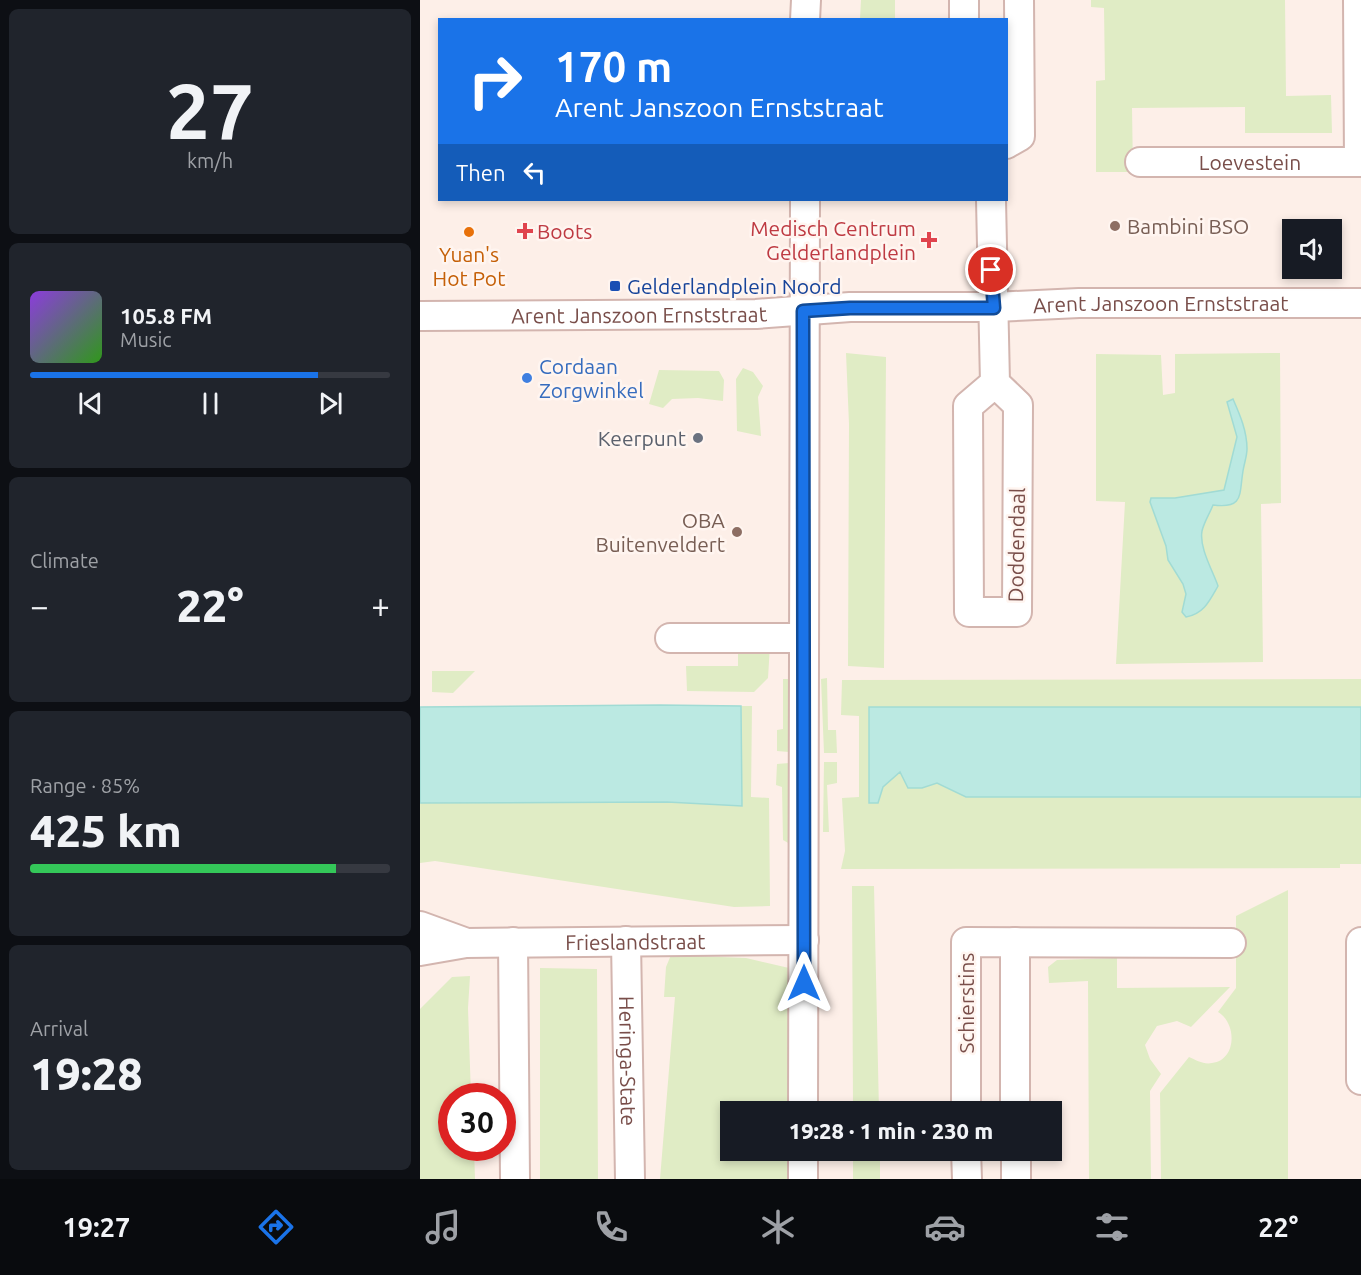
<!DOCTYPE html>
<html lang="en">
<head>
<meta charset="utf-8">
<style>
	body { margin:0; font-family:Ubuntu,sans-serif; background:#20242c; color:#f1f3f6; height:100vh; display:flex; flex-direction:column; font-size:22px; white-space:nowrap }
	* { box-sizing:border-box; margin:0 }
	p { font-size:20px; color:#9ea1a6 }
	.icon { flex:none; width:33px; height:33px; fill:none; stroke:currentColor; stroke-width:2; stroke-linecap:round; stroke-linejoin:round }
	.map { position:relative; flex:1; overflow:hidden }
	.sheet { display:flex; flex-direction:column; gap:9px; padding:9px; background:#0d0f14; width:420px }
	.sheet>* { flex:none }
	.hud { position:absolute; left:18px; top:18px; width:570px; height:183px; border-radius:0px; box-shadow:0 3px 9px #0003; background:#1a73e8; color:#fff; overflow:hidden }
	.fabs { position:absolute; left:862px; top:219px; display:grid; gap:12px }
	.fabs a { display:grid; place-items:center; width:60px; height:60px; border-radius:0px; background:#171b24; box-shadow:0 3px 9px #0003; font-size:30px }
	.speed { position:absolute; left:18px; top:1083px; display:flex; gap:12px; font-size:30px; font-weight:700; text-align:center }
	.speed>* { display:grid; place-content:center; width:78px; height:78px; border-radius:50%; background:#171b24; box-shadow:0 3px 9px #0003; line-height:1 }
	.speed .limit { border:9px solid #d22; background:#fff; color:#111 }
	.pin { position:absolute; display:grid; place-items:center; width:51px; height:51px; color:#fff; margin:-26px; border:3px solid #fff; border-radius:50%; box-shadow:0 2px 6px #0007 }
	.me { position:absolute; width:66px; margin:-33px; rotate:0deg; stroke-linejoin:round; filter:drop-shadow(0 0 4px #0008) }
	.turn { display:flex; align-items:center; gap:21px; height:126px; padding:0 18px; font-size:27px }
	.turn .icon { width:78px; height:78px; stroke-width:2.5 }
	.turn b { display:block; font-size:42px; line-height:51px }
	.then { display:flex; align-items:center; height:57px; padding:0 18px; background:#0003; gap:12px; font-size:22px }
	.big { font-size:45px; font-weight:800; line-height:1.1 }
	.sheet .card { flex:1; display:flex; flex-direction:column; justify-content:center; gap:9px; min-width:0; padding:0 21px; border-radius:9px; background:#20242c }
	.sheet .dial { align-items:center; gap:0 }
	.dial b { font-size:78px; line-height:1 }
	.song { display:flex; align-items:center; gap:18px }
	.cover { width:72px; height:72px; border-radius:9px; background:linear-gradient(135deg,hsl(270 70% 55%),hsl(110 70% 35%)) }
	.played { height:6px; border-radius:3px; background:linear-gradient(90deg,#1a73e8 80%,#363941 80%) }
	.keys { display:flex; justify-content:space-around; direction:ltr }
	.heat { display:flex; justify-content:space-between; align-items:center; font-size:33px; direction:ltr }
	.charge { height:9px; border-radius:4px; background:linear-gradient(90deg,#34c759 85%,#363941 0) }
	.trip { position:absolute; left:300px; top:1101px; width:342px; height:60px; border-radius:0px; background:#171b24; box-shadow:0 3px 9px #0003; font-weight:800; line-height:60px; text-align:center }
	.tab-bar { display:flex; height:96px; justify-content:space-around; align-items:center; background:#090b0e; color:#9ea1a6 }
	.tab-bar .icon { width:42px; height:42px }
	.tab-bar .selected { color:#1a73e8 }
	.tab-bar b { font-size:27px; color:#f1f3f6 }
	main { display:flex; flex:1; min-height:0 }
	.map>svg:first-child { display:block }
	.green { fill:#e0ecc5 }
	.water { fill:#bbe9e2; stroke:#a1dbd4; stroke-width:1.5 }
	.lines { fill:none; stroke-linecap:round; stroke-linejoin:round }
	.minor-casing { stroke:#d3b5af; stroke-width:32 }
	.minor { stroke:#fff; stroke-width:28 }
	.route-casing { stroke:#114b97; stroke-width:15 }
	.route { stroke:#1a73e8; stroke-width:10 }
	.education-dot { fill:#8d6e63; stroke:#fff5f0; stroke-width:2 }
	.health-dot { fill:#e0444e; stroke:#fff5f0; stroke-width:2 }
	.food-dot { fill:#e8710a; stroke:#fff5f0; stroke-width:2 }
	.transit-dot { fill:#1a4fb4; stroke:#fff5f0; stroke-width:2 }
	.shop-dot { fill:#3f7fe0; stroke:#fff5f0; stroke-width:2 }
	.worship-dot { fill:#6b7280; stroke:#fff5f0; stroke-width:2 }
	.labels { text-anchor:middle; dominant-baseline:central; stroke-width:5; stroke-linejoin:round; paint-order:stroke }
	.street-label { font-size:21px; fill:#794e4a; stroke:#fff5f0 }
	.education-label { font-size:21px; fill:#785e54; stroke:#fff5f0; text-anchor:start }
	.health-label { font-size:21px; fill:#be3a42; stroke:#fff5f0; text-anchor:end }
	.food-label { font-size:21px; fill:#c56008; stroke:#fff5f0 }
	.transit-label { font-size:21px; fill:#164399; stroke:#fff5f0; text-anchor:start }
	.shop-label { font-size:21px; fill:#366cbe; stroke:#fff5f0; text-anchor:start }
	.worship-label { font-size:21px; fill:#5b616d; stroke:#fff5f0; text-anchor:end }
</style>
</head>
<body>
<main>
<section class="sheet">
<div class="card dial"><b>27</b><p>km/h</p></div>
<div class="card">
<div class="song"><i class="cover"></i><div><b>105.8 FM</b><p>Music</p></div></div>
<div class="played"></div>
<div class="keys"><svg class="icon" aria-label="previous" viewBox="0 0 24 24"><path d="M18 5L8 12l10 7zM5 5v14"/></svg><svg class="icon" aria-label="pause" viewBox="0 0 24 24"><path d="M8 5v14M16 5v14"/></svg><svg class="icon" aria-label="next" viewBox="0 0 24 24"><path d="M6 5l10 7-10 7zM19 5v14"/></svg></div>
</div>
<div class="card"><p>Climate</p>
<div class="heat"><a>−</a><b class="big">22°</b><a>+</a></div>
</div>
<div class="card"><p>Range · 85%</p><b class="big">425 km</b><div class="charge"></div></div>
<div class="card"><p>Arrival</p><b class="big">19:28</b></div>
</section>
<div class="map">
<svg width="941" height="1179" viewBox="0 0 941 1179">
	<rect width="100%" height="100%" fill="#fdefe8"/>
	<path class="green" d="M441 0H475V19H440Z
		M671 0H865L866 96 911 95 912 133H825V107L712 108 713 172H676V81L685 80 684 8 671 7Z
		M426 353 466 357 464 668 428 666 429 424Z
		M860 353 861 503 841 504 843 662 696 664 705 502 676 501V354L741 355 743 395 755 393V354Z
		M323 368 333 372 343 386 338 397 341 436 317 431 316 379Z
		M239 370 299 371 304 380 303 401 278 398 252 399 243 408 229 404Z
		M318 644 350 645 348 678 334 692 267 691 266 666H318Z
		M12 671H55L33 693 12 692Z
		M407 678 408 730H416L417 753H404L401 679Z
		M363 679H372L369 752 357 751V730L363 729Z
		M941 679V707H450L449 802H458L463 787 480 772 502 788 517 783 546 797H941V864H920V868H916L421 869 425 851 422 798 439 797V716L421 715 422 680Z
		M321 706H332L331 797 349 798 350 906 314 907 15 861 0 863V803L247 802 322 806Z
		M404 762H417V783L407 785 409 832H403Z
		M369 763 370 844 363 840 362 787 356 785 357 764Z
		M432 886H454L459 1111H433Z
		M868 890V1179H741L740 1093 769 1057C776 1060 784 1065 792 1063 817 1060 817 1023 798 1012L816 988V916Z
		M251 955 326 958 369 968 371 1111 310 1112V1150L369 1151 368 1179H240L255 997H244L246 967Z
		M697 958V988L810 987 771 1027 757 1021 737 1026 725 1045 730 1059 741 1074 730 1091 731 1179H669L668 981 629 983 628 967 637 960Z
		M120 968 177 969 178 1179H120Z
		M50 976 48 1008 51 1096H32V1148H54L55 1179H0V1009L32 977Z
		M433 1151H460V1179H433Z"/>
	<path class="water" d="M813 399C820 415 827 431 827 449 827 456 824 464 823 471 819 495 824 509 793 505 790 513 784 522 782 531 779 548 793 571 798 586 790 600 784 614 766 617L762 612 766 594 763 584 748 560 746 546 730 502 731 498H755L804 490 817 437 807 402Z
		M240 705 321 706 322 806 247 802 0 803V707Z
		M449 707H941V797H546L517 783 502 788H488L480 772 463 787 458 803H449Z"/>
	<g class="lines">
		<g class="minor-casing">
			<g id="minor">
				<path d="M544 0V20"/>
				<path d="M938 0 939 162"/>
				<path d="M385 20 386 0"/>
				<path d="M586 144 600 136 599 0"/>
				<path id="s1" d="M720 162H941"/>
				<path d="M571 200 575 383 598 405 597 612H549L548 406 575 383"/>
				<path id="s2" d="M0 316 336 314 430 307H574L659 303H941"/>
				<path d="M250 638H384"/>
				<path d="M0 926 44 942"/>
				<path id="s3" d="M206 941 210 1179"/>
				<path d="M93 942 95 1179"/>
				<path d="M595 942V1112"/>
				<path d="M941 942V1080"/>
				<path id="s4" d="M0 951 46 943 384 940"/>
				<path d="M383 1112 385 200"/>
				<path d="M546 1112V942L811 943"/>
				<path d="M546 1150 547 1179"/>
				<path d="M596 1150V1179"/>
				<path d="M383 1179V1150"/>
			</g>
		</g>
		<use href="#minor" class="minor"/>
	</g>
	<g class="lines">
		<g class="route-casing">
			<path id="route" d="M384 983 383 311 430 308H574L571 270"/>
		</g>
		<use href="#route" class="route"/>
	</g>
	<g class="education-dot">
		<circle cx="695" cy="226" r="6"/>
		<circle cx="317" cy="532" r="6"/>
	</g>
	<g class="health-dot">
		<path d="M102 222h6v6h6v6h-6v6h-6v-6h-6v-6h6z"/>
		<path d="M506 231h6v6h6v6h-6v6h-6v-6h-6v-6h6z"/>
	</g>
	<circle class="food-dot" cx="49" cy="232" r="6"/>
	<rect class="transit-dot" x="189" y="280" width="12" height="12" rx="3"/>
	<circle class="shop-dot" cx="107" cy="378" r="6"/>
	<circle class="worship-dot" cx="278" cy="438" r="6"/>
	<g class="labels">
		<g class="street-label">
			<text stroke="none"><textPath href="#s1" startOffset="110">Loevestein</textPath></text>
			<text stroke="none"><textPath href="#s2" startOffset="741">Arent Janszoon Ernststraat</textPath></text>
			<text stroke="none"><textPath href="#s2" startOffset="219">Arent Janszoon Ernststraat</textPath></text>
			<text transform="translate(596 545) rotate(-89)">Doddendaal</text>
			<text stroke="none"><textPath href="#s4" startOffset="216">Frieslandstraat</textPath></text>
			<text transform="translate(546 1003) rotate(-90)">Schierstins</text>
			<text stroke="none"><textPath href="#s3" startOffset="120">Heringa-State</textPath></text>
		</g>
		<g class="education-label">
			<text x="707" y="226">Bambini BSO</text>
			<text x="305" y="520" text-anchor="end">OBA<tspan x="305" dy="24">Buitenveldert</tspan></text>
		</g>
		<g class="health-label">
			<text x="496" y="228">Medisch Centrum<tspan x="496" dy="24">Gelderlandplein</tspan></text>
			<text x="117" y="231" text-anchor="start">Boots</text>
		</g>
		<g class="food-label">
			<text x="49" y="254">Yuan's<tspan x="49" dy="24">Hot Pot</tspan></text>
		</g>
		<g class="transit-label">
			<text x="207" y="286">Gelderlandplein Noord</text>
		</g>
		<g class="shop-label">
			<text x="119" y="366">Cordaan<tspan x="119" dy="24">Zorgwinkel</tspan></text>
		</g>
		<g class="worship-label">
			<text x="266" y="438">Keerpunt</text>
		</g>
	</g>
</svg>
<div class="fabs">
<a><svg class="icon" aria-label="sound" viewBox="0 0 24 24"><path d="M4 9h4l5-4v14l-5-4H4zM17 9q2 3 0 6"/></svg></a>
</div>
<div class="speed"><div class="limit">30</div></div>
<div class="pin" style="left:571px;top:270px;background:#d93025"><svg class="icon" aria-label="arrive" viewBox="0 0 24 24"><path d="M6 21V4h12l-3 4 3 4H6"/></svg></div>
<svg class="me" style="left:384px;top:983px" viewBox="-20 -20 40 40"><path d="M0-17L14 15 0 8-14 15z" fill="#1a73e8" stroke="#fff" stroke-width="4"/></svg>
<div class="trip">19:28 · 1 min · 230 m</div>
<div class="hud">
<div class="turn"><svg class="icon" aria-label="right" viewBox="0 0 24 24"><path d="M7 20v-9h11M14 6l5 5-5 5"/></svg><div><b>170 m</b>Arent Janszoon Ernststraat</div></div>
<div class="then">Then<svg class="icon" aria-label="left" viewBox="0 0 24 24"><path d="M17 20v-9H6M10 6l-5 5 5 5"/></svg></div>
</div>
</div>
</main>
<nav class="tab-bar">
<b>19:27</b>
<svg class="icon selected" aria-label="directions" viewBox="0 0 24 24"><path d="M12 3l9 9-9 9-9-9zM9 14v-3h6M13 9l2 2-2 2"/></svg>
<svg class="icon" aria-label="music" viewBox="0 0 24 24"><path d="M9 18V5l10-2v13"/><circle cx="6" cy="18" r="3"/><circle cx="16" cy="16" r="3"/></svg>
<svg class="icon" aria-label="phone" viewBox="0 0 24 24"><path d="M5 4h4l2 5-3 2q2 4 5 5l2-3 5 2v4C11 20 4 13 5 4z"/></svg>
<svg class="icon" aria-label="climate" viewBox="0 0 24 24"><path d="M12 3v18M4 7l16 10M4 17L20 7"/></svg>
<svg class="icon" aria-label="car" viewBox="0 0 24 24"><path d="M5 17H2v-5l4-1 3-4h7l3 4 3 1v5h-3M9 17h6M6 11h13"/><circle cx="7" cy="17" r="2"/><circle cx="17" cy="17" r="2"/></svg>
<svg class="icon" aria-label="filters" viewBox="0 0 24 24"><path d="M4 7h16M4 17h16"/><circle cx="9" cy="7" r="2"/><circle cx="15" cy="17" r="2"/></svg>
<b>22°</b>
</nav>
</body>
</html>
